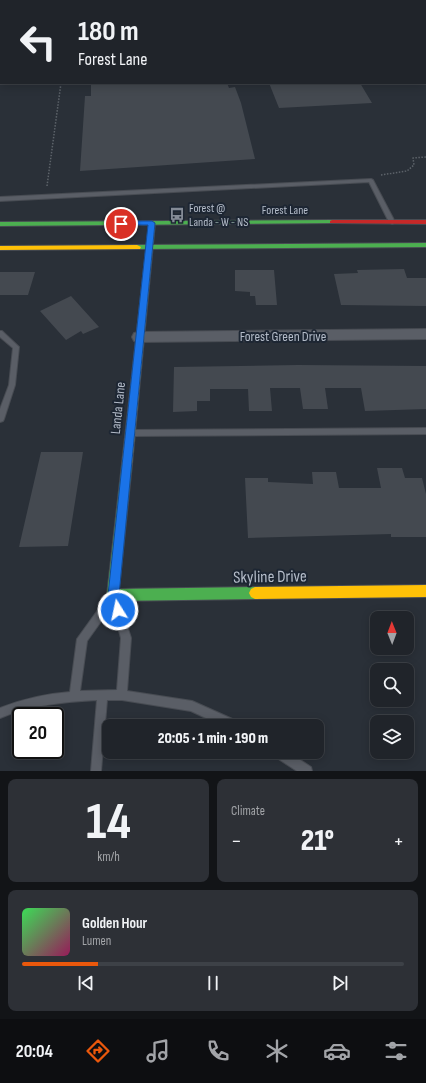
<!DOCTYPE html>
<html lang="en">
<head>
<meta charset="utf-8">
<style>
	body { margin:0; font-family:"Sofia Sans Condensed",sans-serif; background:#2d3036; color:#f1f3f6; height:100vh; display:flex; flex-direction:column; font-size:15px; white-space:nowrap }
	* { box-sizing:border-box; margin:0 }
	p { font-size:13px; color:#a2a4a8 }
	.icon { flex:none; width:22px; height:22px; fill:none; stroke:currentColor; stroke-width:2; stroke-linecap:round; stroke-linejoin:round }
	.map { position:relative; height:771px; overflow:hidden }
	.drawer { display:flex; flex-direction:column; gap:8px; padding:8px; background:#121417; flex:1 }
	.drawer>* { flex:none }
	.top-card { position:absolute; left:0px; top:0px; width:426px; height:84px; box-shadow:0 2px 10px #0003,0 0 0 1px #3d4147; background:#20242a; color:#f1f3f6; overflow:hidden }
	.needle { width:26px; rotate:359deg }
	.controls { position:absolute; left:370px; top:611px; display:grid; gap:8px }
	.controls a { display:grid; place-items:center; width:44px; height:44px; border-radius:8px; background:#20242a; box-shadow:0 2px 10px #0003,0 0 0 1px #3d4147; font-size:20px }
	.speed { position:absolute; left:12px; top:707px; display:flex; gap:8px; font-size:20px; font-weight:700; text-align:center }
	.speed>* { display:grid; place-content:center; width:52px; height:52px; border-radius:50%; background:#20242a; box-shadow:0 2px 10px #0003,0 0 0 1px #3d4147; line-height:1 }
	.speed .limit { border:2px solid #111; border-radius:6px; background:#fff; color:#111 }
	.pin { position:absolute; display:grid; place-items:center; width:34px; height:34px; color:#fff; margin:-17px; border:2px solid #fff; border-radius:50%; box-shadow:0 1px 4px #0007 }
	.me { position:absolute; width:44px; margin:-22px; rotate:350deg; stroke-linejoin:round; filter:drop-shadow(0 0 3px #0008) }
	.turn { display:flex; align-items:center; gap:14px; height:84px; padding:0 12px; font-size:18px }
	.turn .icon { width:52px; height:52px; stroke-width:2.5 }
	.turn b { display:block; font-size:28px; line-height:34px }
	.big { font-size:30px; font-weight:800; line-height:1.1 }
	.drawer .card { flex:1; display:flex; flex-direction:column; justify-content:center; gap:6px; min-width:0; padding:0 14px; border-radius:8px; background:#2d3036 }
	.drawer .dial { align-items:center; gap:0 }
	.dial b { font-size:52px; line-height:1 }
	.song { display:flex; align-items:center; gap:12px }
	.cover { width:48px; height:48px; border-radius:6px; background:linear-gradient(135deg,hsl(130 70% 55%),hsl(330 70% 35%)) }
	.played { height:4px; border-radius:2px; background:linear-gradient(90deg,#ea580c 20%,#3d4147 20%) }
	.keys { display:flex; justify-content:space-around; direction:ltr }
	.heat { display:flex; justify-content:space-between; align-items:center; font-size:22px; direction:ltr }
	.drawer .tiles { flex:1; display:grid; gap:8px; grid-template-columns:1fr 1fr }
	.card:last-child { grid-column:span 2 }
	.trip { position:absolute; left:102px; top:719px; width:222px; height:40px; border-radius:8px; background:#20242a; box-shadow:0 2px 10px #0003,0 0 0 1px #3d4147; font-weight:800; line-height:40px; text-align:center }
	.menu { display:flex; height:64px; justify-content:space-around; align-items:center; background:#0d0e11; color:#a2a4a8 }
	.menu .icon { width:28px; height:28px }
	.menu .active { color:#ea580c }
	.menu b { font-size:18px; color:#f1f3f6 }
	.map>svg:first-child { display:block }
	.building { fill:#444950 }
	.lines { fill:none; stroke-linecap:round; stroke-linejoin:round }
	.lane-casing { stroke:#484c53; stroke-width:2 }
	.street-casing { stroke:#484c53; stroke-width:2 }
	.fast-casing { stroke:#484c53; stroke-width:2 }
	.slow-casing { stroke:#484c53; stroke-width:2 }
	.jam-casing { stroke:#484c53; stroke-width:2 }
	.path { stroke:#5d636a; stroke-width:1.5; stroke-dasharray:1.5 1.5; stroke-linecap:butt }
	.lane { fill:#5a5e66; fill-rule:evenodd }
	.street { fill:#5a5e66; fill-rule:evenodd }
	.fast { fill:#4caf50; fill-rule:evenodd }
	.slow { fill:#ffc107; fill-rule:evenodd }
	.jam { fill:#c62828; fill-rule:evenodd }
	.route { fill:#1a73e8; stroke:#114b97 }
	.labels { text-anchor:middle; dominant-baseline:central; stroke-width:4; stroke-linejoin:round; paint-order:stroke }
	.far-poi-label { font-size:12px; fill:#b4bcc9; stroke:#1d2633; text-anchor:start }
	.far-street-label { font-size:12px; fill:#b4bcc9; stroke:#1d2633 }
	.street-label { font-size:14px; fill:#b4bcc9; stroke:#1d2633 }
	.near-street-label { font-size:17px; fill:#b4bcc9; stroke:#1d2633 }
</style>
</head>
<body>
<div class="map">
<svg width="426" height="771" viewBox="0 0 426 771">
	<rect width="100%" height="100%" fill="#2a3038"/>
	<path class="building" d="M91 83H227L229 88 235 87 241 103 255 159 80 171 85 96H91Z
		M269 83H360L372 103 279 108Z
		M404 269 407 278H426V306L341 305 334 274 358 273 357 270Z
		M235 270H274L277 305H256L255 296H250V292L235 291Z
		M0 272H35L28 295H0Z
		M71 296 99 327 83 334 81 331 66 340 40 311Z
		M298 365 426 366V409L365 411 361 388H325L328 409H303L300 388H270L272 411H249L248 389H210V401H197V411L173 412 174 367Z
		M41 452H83L68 546 19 547Z
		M377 468H402L405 478H422L426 494V537H391V534L248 538 245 478H268V482L313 484 312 472H336L339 488H381Z"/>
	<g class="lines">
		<g class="lane-casing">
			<path id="lane" d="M371 179 373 180 395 222 394 223 392 224 389 222 369 182 0 201V197Z
				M0 331H2L19 347 15 385 4 419 3 421 0 422V409L9 385 13 348 0 337Z
				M426 428V434L132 436 129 435 128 433 129 431 132 430Z
				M111 594 118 598 131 638 127 691 192 701 239 722 240 726H223L191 711 122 700H107L101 771H91L97 700C62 702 32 705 0 718V708C23 699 45 694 70 692L77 639 108 596ZM112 606 121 638 117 690 80 691 87 641Z
				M273 752H288L311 767 312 771H297L274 756Z"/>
		</g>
		<g class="street-casing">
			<path id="street" d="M426 329V339L139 342 134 341 132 337 134 333 139 332Z"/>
		</g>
		<g class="fast-casing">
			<path id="fast" d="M332 220 334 221V223L0 226V222Z
				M426 243V247L137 249 133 247 137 245Z
				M127 460 131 461 132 464 119 589 255 587 259 589 261 593 259 597 255 599 113 601 109 599 107 595 122 464 123 461Z"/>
		</g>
		<g class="slow-casing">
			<path id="slow" d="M152 221 155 223 132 464 131 467 127 468 123 467 122 464 149 223Z
				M137 245 141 247 140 249 0 250V246Z
				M426 585V597L255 599 251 597 249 593 251 589 255 587Z"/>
		</g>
		<g class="jam-casing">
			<path id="jam" d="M332 220H426V224L330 223V221Z"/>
		</g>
		<path class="path" d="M97 0H99
			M381 175 407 171 414 165 413 158 426 157
			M47 186 61 83"/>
		<use href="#lane" class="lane"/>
		<use href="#street" class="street"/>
		<use href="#fast" class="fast"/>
		<use href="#slow" class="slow"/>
		<use href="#jam" class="jam"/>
	</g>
	<path class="route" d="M121 221H152L155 223 119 595 124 610 122 614 118 616 113 614 108 595 148 225H119V222Z"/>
	<defs>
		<g id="bus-bare" transform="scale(1.2)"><path d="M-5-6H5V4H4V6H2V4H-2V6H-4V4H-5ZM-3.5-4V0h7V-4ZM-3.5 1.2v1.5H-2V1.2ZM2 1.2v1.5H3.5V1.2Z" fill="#848b96" stroke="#1d2633" stroke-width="2.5" paint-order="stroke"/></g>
	</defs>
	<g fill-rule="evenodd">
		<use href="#bus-bare" x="177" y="215"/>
	</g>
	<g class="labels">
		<g class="far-poi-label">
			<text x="189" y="208">Forest @<tspan x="189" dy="14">Landa - W - NS</tspan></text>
		</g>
		<g class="far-street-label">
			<text x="285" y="210">Forest Lane</text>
		</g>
		<g class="street-label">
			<text x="283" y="336">Forest Green Drive</text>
			<text transform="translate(118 408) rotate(-84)">Landa Lane</text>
		</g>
		<g class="near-street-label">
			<text transform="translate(270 577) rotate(-1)">Skyline Drive</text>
		</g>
	</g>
</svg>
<div class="controls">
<a><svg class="needle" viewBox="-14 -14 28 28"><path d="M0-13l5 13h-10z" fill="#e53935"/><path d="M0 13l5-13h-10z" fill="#a2a4a8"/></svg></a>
<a><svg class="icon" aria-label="search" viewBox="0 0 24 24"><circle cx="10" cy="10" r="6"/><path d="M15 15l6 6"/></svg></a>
<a><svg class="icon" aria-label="layers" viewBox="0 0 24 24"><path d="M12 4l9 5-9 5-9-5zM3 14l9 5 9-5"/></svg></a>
</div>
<div class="speed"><div class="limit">20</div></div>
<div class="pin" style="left:121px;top:224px;background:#d93025"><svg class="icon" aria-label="arrive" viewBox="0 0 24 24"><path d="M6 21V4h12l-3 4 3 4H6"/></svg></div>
<svg class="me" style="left:118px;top:610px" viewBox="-20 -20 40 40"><circle r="17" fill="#1a73e8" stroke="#fff" stroke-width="3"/><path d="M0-11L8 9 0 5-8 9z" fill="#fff"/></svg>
<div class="trip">20:05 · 1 min · 190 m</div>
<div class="top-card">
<div class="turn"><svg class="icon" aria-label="left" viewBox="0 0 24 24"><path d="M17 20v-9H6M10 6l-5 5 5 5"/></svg><div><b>180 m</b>Forest Lane</div></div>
</div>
</div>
<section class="drawer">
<div class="tiles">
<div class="card dial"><b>14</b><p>km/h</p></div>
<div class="card"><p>Climate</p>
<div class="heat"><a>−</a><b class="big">21°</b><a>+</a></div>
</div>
<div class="card">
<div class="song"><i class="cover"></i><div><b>Golden Hour</b><p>Lumen</p></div></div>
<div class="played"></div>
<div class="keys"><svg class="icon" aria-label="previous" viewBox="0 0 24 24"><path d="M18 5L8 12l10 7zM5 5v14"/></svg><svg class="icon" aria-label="pause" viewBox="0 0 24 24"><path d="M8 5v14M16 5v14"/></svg><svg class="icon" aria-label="next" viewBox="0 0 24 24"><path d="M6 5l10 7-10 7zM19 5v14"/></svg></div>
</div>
</div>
</section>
<nav class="menu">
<b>20:04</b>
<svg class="icon active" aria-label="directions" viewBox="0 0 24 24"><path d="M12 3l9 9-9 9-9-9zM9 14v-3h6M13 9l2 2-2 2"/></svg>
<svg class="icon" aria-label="music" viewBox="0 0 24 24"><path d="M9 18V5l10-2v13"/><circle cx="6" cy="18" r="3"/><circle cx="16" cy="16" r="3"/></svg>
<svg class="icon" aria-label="phone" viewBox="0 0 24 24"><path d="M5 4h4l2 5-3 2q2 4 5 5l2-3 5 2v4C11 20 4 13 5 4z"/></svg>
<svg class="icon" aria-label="climate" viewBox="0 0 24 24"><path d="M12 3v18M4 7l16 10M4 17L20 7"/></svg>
<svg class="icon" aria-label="car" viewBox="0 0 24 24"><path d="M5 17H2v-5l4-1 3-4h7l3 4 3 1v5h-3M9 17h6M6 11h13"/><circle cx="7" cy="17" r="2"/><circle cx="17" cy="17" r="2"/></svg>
<svg class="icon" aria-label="filters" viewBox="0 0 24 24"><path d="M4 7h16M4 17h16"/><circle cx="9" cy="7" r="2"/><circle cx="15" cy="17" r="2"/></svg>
</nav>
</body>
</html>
